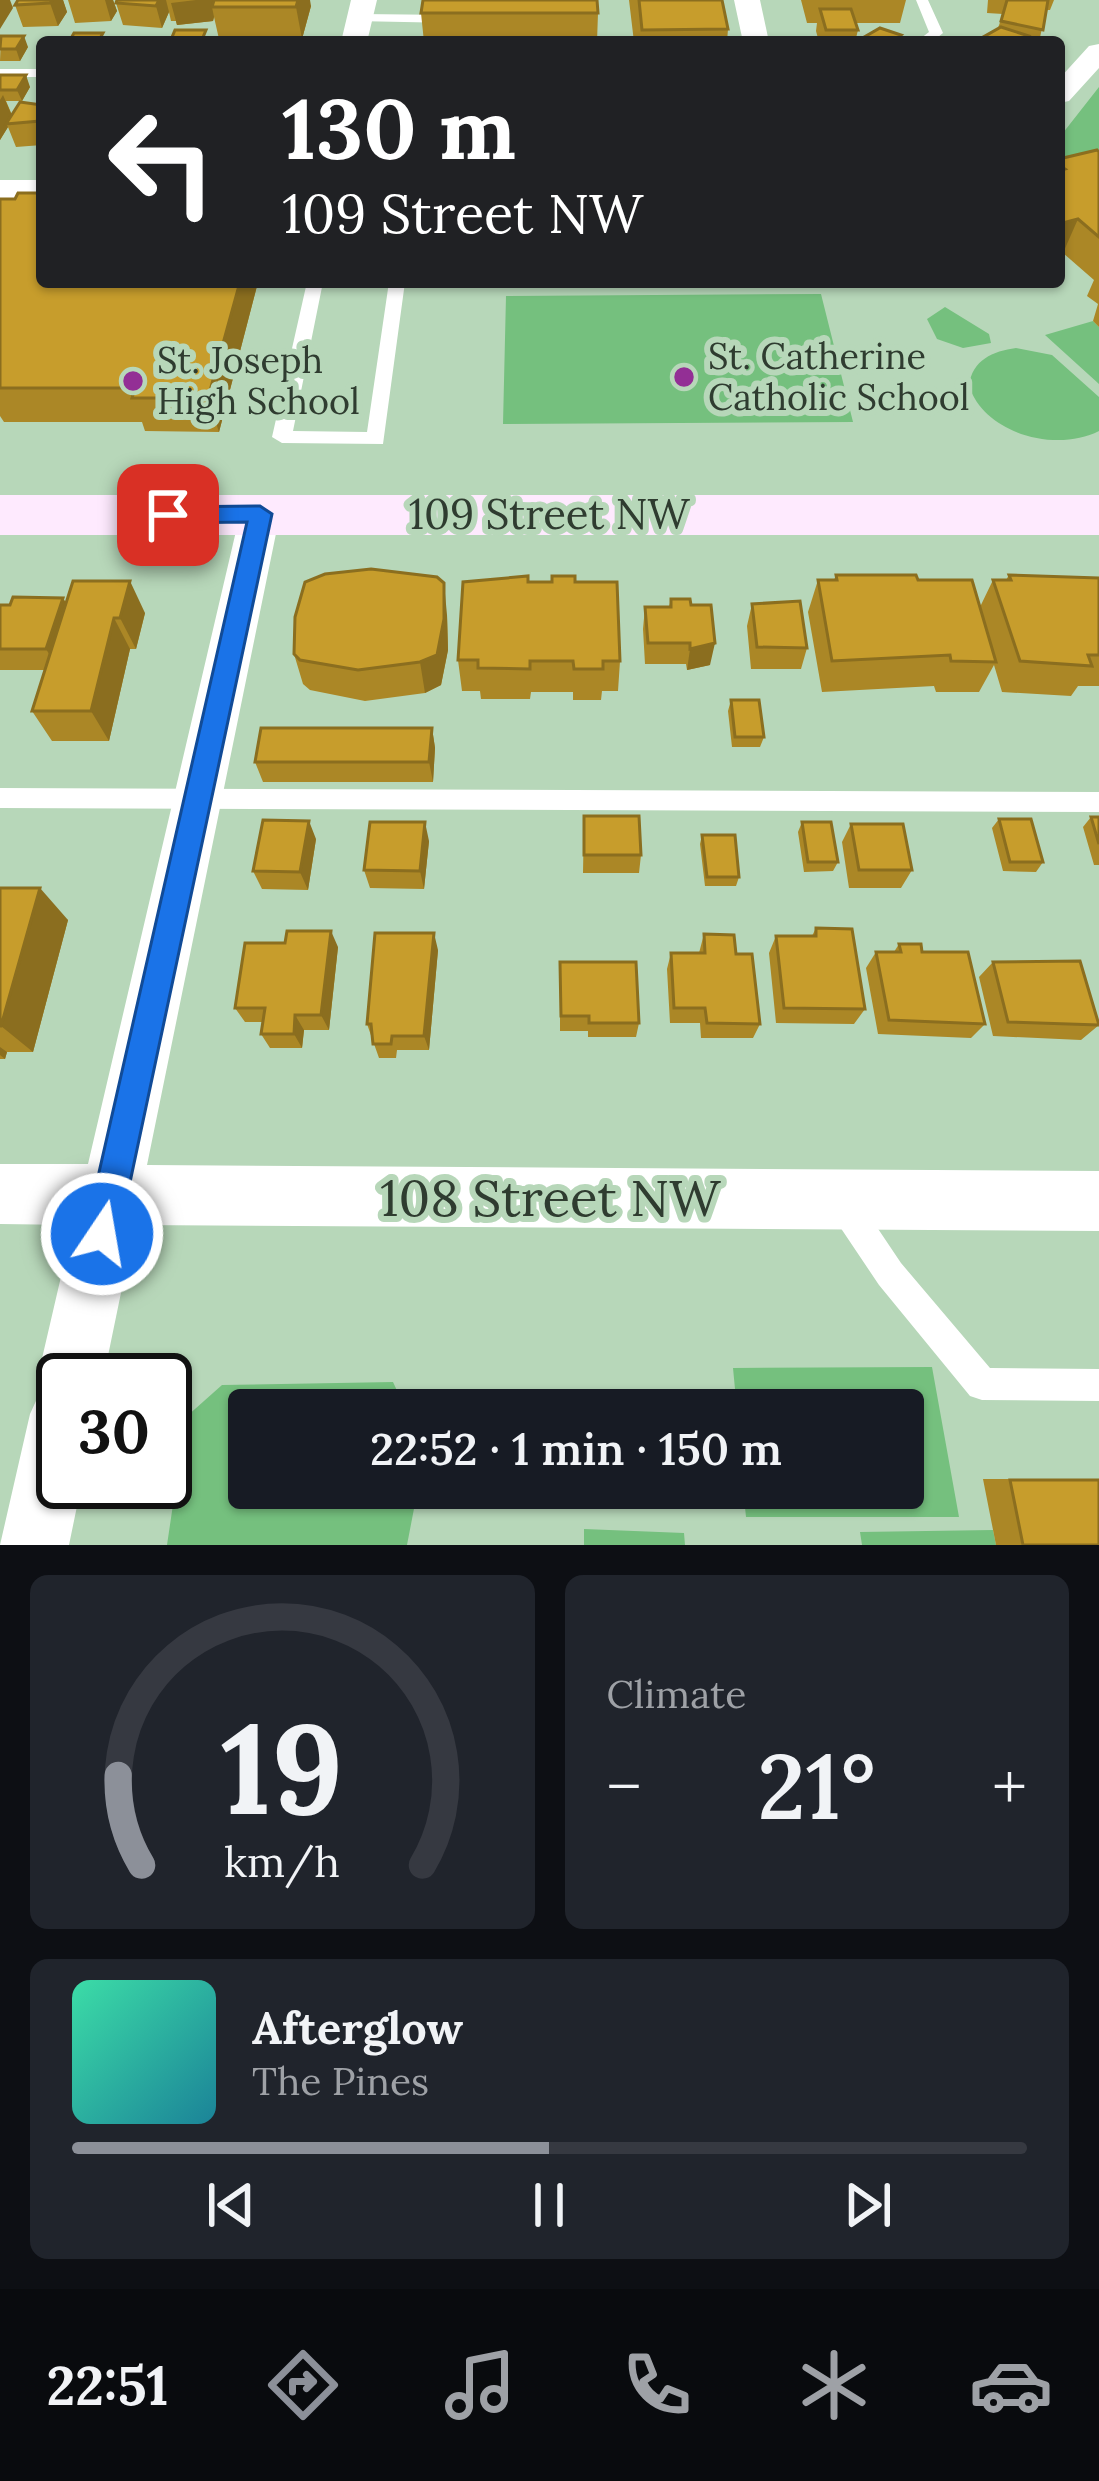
<!DOCTYPE html>
<html lang="en">
<head>
<meta charset="utf-8">
<style>
	body { margin:0; font-family:Lora,serif; background:#20242c; color:#f1f3f6; height:100vh; display:flex; flex-direction:column; font-size:45px; white-space:nowrap }
	* { box-sizing:border-box; margin:0 }
	p { font-size:39px; color:#9ea1a6 }
	.icon { flex:none; width:66px; height:66px; fill:none; stroke:currentColor; stroke-width:2; stroke-linecap:round; stroke-linejoin:round }
	.map { position:relative; height:1545px; overflow:hidden }
	.side { display:flex; flex-direction:column; gap:30px; padding:30px; background:#0d0f14; flex:1 }
	.side>* { flex:none }
	.guide { position:absolute; left:36px; top:36px; width:1029px; height:252px; border-radius:12px; box-shadow:0 3px 9px #0004; background:#202124; color:#fff; overflow:hidden }
	.speed { position:absolute; left:36px; top:1353px; display:flex; gap:24px; font-size:60px; font-weight:700; text-align:center }
	.speed>* { display:grid; place-content:center; width:156px; height:156px; border-radius:50%; background:#171b24; box-shadow:0 3px 9px #0004; line-height:1 }
	.speed .limit { border:6px solid #111; border-radius:18px; background:#fff; color:#111 }
	.pin { position:absolute; display:grid; place-items:center; width:102px; height:102px; color:#fff; margin:-51px; border-radius:24px; box-shadow:0 6px 18px #0006 }
	.me { position:absolute; width:132px; margin:-66px; rotate:12deg; stroke-linejoin:round; filter:drop-shadow(0 0 9px #0008) }
	.turn { display:flex; align-items:center; gap:42px; height:252px; padding:0 48px; font-size:54px }
	.turn .icon { width:156px; height:156px; stroke-width:2.5 }
	.turn b { display:block; font-size:84px; line-height:102px }
	.big { font-size:90px; font-weight:600; line-height:1.1 }
	.side .card { flex:1; display:flex; flex-direction:column; justify-content:center; gap:18px; min-width:0; padding:0 42px; border-radius:18px; background:#20242c }
	.side .dial { align-items:center; gap:0 }
	.dial svg { height:312px; overflow:visible; fill:none; stroke:#363941; stroke-width:7; stroke-linecap:round; text-anchor:middle }
	.dial text { fill:#f1f3f6; stroke:none }
	.song { display:flex; align-items:center; gap:36px }
	.cover { width:144px; height:144px; border-radius:18px; background:linear-gradient(135deg,hsl(160 70% 55%),hsl(190 70% 35%)) }
	.played { height:12px; border-radius:6px; background:linear-gradient(90deg,#8c9099 50%,#363941 50%) }
	.keys { display:flex; justify-content:space-around; direction:ltr }
	.heat { display:flex; justify-content:space-between; align-items:center; font-size:66px; direction:ltr }
	.side .tiles { flex:1; display:grid; gap:30px; grid-template-columns:1fr 1fr }
	.card:last-child { grid-column:span 2 }
	.trip { position:absolute; left:228px; top:1389px; width:696px; height:120px; border-radius:12px; background:#171b24; box-shadow:0 3px 9px #0004; font-weight:600; line-height:120px; text-align:center }
	.tab-bar { display:flex; height:192px; justify-content:space-around; align-items:center; background:#090b0e; color:#9ea1a6 }
	.tab-bar .icon { width:84px; height:84px }
	.tab-bar .current { color:#8c9099 }
	.tab-bar b { font-size:54px; color:#f1f3f6 }
	.map>svg:first-child { display:block }
	.green { fill:#75c07e }
	.lines { fill:none; stroke-linecap:round; stroke-linejoin:round }
	.lane { fill:#fff; fill-rule:evenodd }
	.street { fill:#fff; fill-rule:evenodd }
	.secondary { fill:#feeafe; fill-rule:evenodd }
	.wall { fill:#ab8726 }
	.shaded-wall { fill:#8b6e1f }
	.building { fill:#c79d2c; stroke:#8b6e1f; stroke-width:3 }
	.route { fill:#1a73e8; stroke:#114b97; stroke-width:3 }
	.poi-dot { fill:#932f95; stroke:#b7d7b9; stroke-width:4.5 }
	.labels { text-anchor:middle; dominant-baseline:central; stroke-width:12; stroke-linejoin:round; paint-order:stroke }
	.far-poi-label { font-size:36px; fill:#2f3c30; stroke:#b7d7b9; text-anchor:start }
	.street-label { font-size:42px; fill:#2f3c30; stroke:#b7d7b9 }
	.near-street-label { font-size:51px; fill:#2f3c30; stroke:#b7d7b9 }
</style>
</head>
<body>
<div class="map">
<svg width="1099" height="1545" viewBox="0 0 1099 1545">
	<rect width="100%" height="100%" fill="#b7d7b9"/>
	<path class="green" d="M1099 87V193L1059 162V138Z
		M821 294 853 422 503 424 506 296Z
		M945 307 989 334 991 343 963 348 937 339 927 319Z
		M1093 321 1099 327V384L1045 335Z
		M1016 348 1052 355 1099 397V431C1056 453 985 434 969 386 972 360 993 351 1016 348Z
		M932 1367 959 1517H746L743 1488H903V1410H737L733 1368Z
		M393 1382 406 1410H249V1488H418L407 1545H167L186 1417 222 1385Z
		M584 1529 684 1533 685 1545H584Z
		M993 1530 996 1545H862L860 1532Z"/>
	<g class="lines">
		<path class="lane" d="M916 0H928L943 33 932 42H916L929 32Z
			M360 14 453 15 459 19 453 23 355 21V15Z
			M0 69H42V77H0Z
			M307 282H323L293 431 367 432 389 282H405L383 444 282 443 272 437Z
			M0 788 1099 792V812L0 808Z
			M843 1189 854 1193 901 1263 990 1368 1099 1369V1401L982 1400 970 1396 879 1285 832 1215 828 1204 832 1193Z"/>
		<path class="street" d="M351 0H377L367 42H341Z
			M734 0H760L769 42H743Z
			M1099 44V68L1069 101 1059 103V79L1089 46Z
			M0 180H42V198H0Z
			M260 500 274 504 280 514 147 1165 1099 1171V1231L135 1225 103 1380H63V1482H82L69 1545H0L30 1414 41 1390 37 1380 73 1225 0 1224V1164H88L240 514 246 504Z"/>
		<path class="secondary" d="M0 495H1099V535H0Z"/>
	</g>
	<path class="wall" d="M63 0 67 12 58 26 23 27 15 5Z
		M68 0H113L117 11 111 21 75 23Z
		M117 0H298L311 6 302 39H219L214 17 213 21 177 25 176 21H171L169 12 162 28 123 25 116 3Z
		M629 0H722L728 29 727 42H634Z
		M801 0H906L900 23H856L858 30 855 42H819L816 31 817 23H807Z
		M988 0H1054L1050 10H1046L1039 42H977L998 28 1003 14 987 13Z
		M421 13H598L597 42H424Z
		M1 36 28 47 20 61H0Z
		M0 75 30 87 22 101H6L12 115 42 105V145L16 147 8 127 0 140Z
		M1099 152V327L1093 321 1098 304 1087 296 1094 280 1063 253 1059 254V159Z
		M0 199 258 282 219 432 145 431 142 422H4L0 416Z
		M836 575 918 580 980 607 993 580H1006L1009 575 1099 578V686H1078L1071 696 1002 692 994 665 979 692H936L934 686 822 692 808 612 818 580H834Z
		M528 582H575L620 661 618 691H602L601 700H573V692H531L530 699H481L480 691H462L458 660Z
		M63 598 66 603 145 613 136 649H130L109 741H52L32 711 45 670H0V605Z
		M671 599 691 605 710 665 687 670 686 664H645L643 629 645 607H669Z
		M752 604 807 648 801 669H751L747 626Z
		M447 615 448 650 441 685 425 693 365 701 310 690 303 684 294 654Z
		M731 700 764 737 760 747H732L728 711Z
		M432 728 435 748 433 782H263L255 762Z
		M584 816 641 855 639 873H583Z
		M1091 817H1099V865H1094L1083 827Z
		M999 819 1043 862 1036 872 1003 871 992 828Z
		M802 822 838 862 833 871 804 872 798 832Z
		M851 824 912 870 901 888H849L842 842Z
		M702 835 739 877 736 886H705L700 844Z
		M316 839 308 890 262 889 253 871Z
		M429 841 424 889 370 888 364 870Z
		M0 888 68 920 33 1052H7L5 1059H0Z
		M816 928 865 1009 854 1024 776 1023 769 953 776 936H812Z
		M704 934 736 954 760 1024 753 1038H701L700 1023H670L667 969 671 953H699Z
		M899 944 922 952 985 1024 971 1038 878 1034 866 968 876 952H894Z
		M338 947 329 1030H304L302 1048H270L261 1034 262 1022H245L235 1008Z
		M438 950 429 1050H397L396 1058H379L367 1024Z
		M560 962 639 1023 636 1037H588V1031H560Z
		M993 962 1099 1025 1081 1040 993 1036 979 977Z
		M983 1479H1099V1545H996Z"/>
	<path class="shaded-wall" d="M0 0H10L13 8 0 29Z
		M53 0H63L67 12 58 26 50 3Z
		M105 0H113L117 11 111 21Z
		M159 0H166L169 12 162 28 156 6Z
		M196 0H217L212 7 214 17 213 21 177 25 171 3Z
		M298 0H310L311 6 302 39 296 7Z
		M24 36 28 47 20 61 16 49Z
		M26 75 30 87 22 101 17 90Z
		M3 95 13 118 6 124 8 127 0 140V100Z
		M1078 219 1063 253 1059 254V224Z
		M240 282H258L219 432 208 398Z
		M130 581 145 613 136 649 120 618Z
		M444 583 447 615 448 650 441 685 425 693 420 662Z
		M63 598 75 620 59 670 46 649Z
		M114 618 130 649 109 741 91 711Z
		M715 643 710 665 687 670 690 649Z
		M432 728 435 748 433 782 429 762Z
		M309 821 316 839 308 890 300 872Z
		M425 822 429 841 424 889 420 871Z
		M40 888 68 920 33 1052 1 1026Z
		M331 931 338 947 329 1030 321 1015Z
		M434 933 438 950 429 1050 424 1036Z
		M295 1015 304 1030 302 1048 294 1034Z
		M0 1047 7 1052 5 1059 0 1055Z"/>
	<path class="building" d="M18 0H53L50 3 15 5Z
		M117 0H159L156 6 116 3Z
		M214 0H298L296 7H212Z
		M423 0H597L598 13H421Z
		M639 0H722L728 29 642 30Z
		M1007 0H1048L1043 30 1001 21Z
		M820 9H851L858 30H826Z
		M1001 27 1029 36 1024 42H982L978 40Z
		M880 28 901 35 891 42H881L866 36Z
		M175 30H206L201 42H170Z
		M74 33H103L98 42H69Z
		M1 36H24L16 49H0Z
		M0 75H26L17 90H0Z
		M20 102 42 105V116L40 121 6 124Z
		M1097 150 1099 152V237L1078 219 1059 224V171L1065 169 1059 165V159Z
		M18 193H42V282H240L208 398H132L135 388H0V199H15Z
		M371 569 437 577 444 583V619L437 655 420 662 358 670 300 660 294 654 295 617 305 582 325 574Z
		M836 575H916L918 580H972L996 662 951 661 950 655 832 661 818 580H837Z
		M1009 575 1099 578V655H1088L1092 666 1020 661 993 580H1011Z
		M528 576V582H552V576H575V582H617L620 661H603V669H574L573 661H530V669L478 668V660H458L463 582Z
		M73 581H130L120 618H114L91 711H32Z
		M13 597 63 598 46 649H0V605H10Z
		M671 599H690L691 605H711L715 643 690 649V643H648L645 607H671Z
		M800 601 807 648 757 647 752 604Z
		M731 700H759L764 737H735Z
		M261 728H432L429 762H255Z
		M584 816H639L641 855H584Z
		M1091 817H1099V844Z
		M999 819H1031L1043 862H1010Z
		M263 820 309 821 300 872 253 871Z
		M370 822H425L420 871 364 870Z
		M802 822H831L838 862H808Z
		M851 824H903L912 870H859Z
		M702 835H735L739 877H707Z
		M0 888H40L1 1026H0Z
		M816 928 852 929 865 1009 784 1008 776 936H816Z
		M287 931H331L321 1015H295L294 1034H261L265 1008H235L245 943H285Z
		M375 933H434L424 1036H392L391 1044H373L371 1024H367Z
		M704 934 734 935 736 954H752L760 1024 707 1023 705 1008H674L671 953H705Z
		M899 944H921L922 952H968L985 1024 889 1020 876 952H901Z
		M1080 961 1099 1025 1008 1022 993 962Z
		M560 962H636L639 1023H589V1016H561Z
		M1010 1480H1099V1545H1023Z"/>
	<path class="route" d="M260 506 272 514 119 1234 114 1247 102 1252 90 1247 85 1234 247 522 168 523 156 515 168 507Z"/>
	<g class="poi-dot">
		<circle cx="684" cy="377" r="12"/>
		<circle cx="133" cy="381" r="12"/>
	</g>
	<g class="labels">
		<g class="far-poi-label">
			<text x="708" y="356">St. Catherine<tspan x="708" dy="41">Catholic School</tspan></text>
			<text x="157" y="360">St. Joseph<tspan x="157" dy="41">High School</tspan></text>
		</g>
		<g class="street-label">
			<text x="549" y="514">109 Street NW</text>
		</g>
		<g class="near-street-label">
			<text x="550" y="1197">108 Street NW</text>
		</g>
	</g>
</svg>
<div class="speed"><div class="limit">30</div></div>
<div class="pin" style="left:168px;top:515px;background:#d93025"><svg class="icon" aria-label="arrive" viewBox="0 0 24 24"><path d="M6 21V4h12l-3 4 3 4H6"/></svg></div>
<svg class="me" style="left:102px;top:1234px" viewBox="-20 -20 40 40"><circle r="17" fill="#1a73e8" stroke="#fff" stroke-width="3"/><path d="M0-11L8 9 0 5-8 9z" fill="#fff"/></svg>
<div class="trip">22:52 · 1 min · 150 m</div>
<div class="guide">
<div class="turn"><svg class="icon" aria-label="left" viewBox="0 0 24 24"><path d="M17 20v-9H6M10 6l-5 5 5 5"/></svg><div><b>130 m</b>109 Street NW</div></div>
</div>
</div>
<section class="side">
<div class="tiles">
<div class="card dial"><svg viewBox="0 0 100 80">
<path d="M14 69A42 42 0 1 1 86 69"/>
<path d="M14 69A42 42 0 0 1 8 46" stroke="#8c9099"/>
<text x="50" y="56" font-size="32" font-weight="700">19</text>
<text x="50" y="72" font-size="11">km/h</text>
</svg></div>
<div class="card"><p>Climate</p>
<div class="heat"><a>−</a><b class="big">21°</b><a>+</a></div>
</div>
<div class="card">
<div class="song"><i class="cover"></i><div><b>Afterglow</b><p>The Pines</p></div></div>
<div class="played"></div>
<div class="keys"><svg class="icon" aria-label="previous" viewBox="0 0 24 24"><path d="M18 5L8 12l10 7zM5 5v14"/></svg><svg class="icon" aria-label="pause" viewBox="0 0 24 24"><path d="M8 5v14M16 5v14"/></svg><svg class="icon" aria-label="next" viewBox="0 0 24 24"><path d="M6 5l10 7-10 7zM19 5v14"/></svg></div>
</div>
</div>
</section>
<nav class="tab-bar">
<b>22:51</b>
<svg class="icon current" aria-label="directions" viewBox="0 0 24 24"><path d="M12 3l9 9-9 9-9-9zM9 14v-3h6M13 9l2 2-2 2"/></svg>
<svg class="icon" aria-label="music" viewBox="0 0 24 24"><path d="M9 18V5l10-2v13"/><circle cx="6" cy="18" r="3"/><circle cx="16" cy="16" r="3"/></svg>
<svg class="icon" aria-label="phone" viewBox="0 0 24 24"><path d="M5 4h4l2 5-3 2q2 4 5 5l2-3 5 2v4C11 20 4 13 5 4z"/></svg>
<svg class="icon" aria-label="climate" viewBox="0 0 24 24"><path d="M12 3v18M4 7l16 10M4 17L20 7"/></svg>
<svg class="icon" aria-label="car" viewBox="0 0 24 24"><path d="M5 17H2v-5l4-1 3-4h7l3 4 3 1v5h-3M9 17h6M6 11h13"/><circle cx="7" cy="17" r="2"/><circle cx="17" cy="17" r="2"/></svg>
</nav>
</body>
</html>
